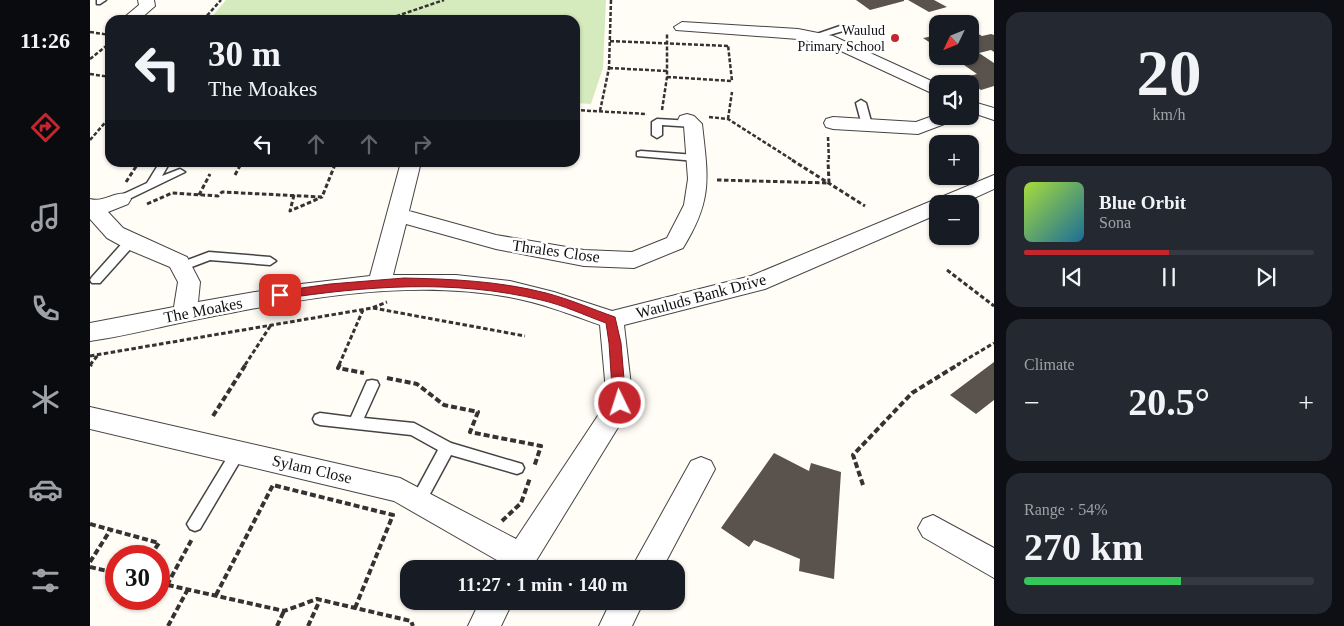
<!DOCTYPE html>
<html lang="en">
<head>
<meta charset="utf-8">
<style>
	body { margin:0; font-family:Georgia,serif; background:#242831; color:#f1f3f6; height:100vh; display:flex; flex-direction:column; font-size:19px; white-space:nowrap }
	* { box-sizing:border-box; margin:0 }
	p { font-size:16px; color:#9ea1a6 }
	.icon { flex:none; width:28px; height:28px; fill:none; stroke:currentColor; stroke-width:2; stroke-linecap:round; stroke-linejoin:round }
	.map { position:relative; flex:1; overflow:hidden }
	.panel { display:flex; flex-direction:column; gap:12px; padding:12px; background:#0d0f14; width:350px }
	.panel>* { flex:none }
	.guide { position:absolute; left:15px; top:15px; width:475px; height:152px; border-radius:15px; box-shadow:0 1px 4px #0004; background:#171b24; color:#f1f3f6; overflow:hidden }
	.needle { width:32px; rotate:227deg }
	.tools { position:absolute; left:839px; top:15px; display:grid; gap:10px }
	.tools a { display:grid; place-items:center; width:50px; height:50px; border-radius:10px; background:#171b24; box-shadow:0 1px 4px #0004; font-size:25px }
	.speed { position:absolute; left:15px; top:545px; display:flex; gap:10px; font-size:25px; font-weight:700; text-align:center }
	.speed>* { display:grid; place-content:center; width:65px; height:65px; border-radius:50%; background:#171b24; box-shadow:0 1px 4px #0004; line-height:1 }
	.speed .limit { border:8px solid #d22; background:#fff; color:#111 }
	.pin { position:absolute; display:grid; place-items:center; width:42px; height:42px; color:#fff; margin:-21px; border-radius:10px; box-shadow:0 2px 8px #0006 }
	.me { position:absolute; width:55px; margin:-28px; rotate:356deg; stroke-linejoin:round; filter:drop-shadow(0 0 4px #0008) }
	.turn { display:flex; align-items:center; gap:18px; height:105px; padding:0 20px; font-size:22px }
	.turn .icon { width:65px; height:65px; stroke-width:2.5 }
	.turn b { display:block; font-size:35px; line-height:42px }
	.lanes { display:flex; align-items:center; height:48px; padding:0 20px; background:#0003; justify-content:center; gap:25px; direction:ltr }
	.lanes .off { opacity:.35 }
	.big { font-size:38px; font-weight:700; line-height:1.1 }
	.panel .widget { flex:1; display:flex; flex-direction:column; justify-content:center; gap:8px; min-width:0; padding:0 18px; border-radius:15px; background:#242831 }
	.panel .dial { align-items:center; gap:0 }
	.dial b { font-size:65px; line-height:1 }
	.song { display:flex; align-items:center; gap:15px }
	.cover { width:60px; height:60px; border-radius:8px; background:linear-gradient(135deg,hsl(80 70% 55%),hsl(200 70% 35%)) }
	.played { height:5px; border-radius:2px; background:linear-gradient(90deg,#c4262e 50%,#363941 50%) }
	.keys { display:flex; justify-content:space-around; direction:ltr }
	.heat { display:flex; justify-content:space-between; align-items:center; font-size:28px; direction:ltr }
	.charge { height:8px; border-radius:4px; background:linear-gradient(90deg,#34c759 54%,#363941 0) }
	.trip { position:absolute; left:310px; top:560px; width:285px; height:50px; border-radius:15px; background:#171b24; box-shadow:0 1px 4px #0004; font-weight:700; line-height:50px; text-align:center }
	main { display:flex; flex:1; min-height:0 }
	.tabs { display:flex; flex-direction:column; width:90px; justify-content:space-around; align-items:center; background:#090b0e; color:#9ea1a6 }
	.tabs .icon { width:35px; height:35px }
	.tabs .on { color:#c4262e }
	.tabs b { font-size:22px; color:#f1f3f6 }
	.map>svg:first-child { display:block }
	.green { fill:#d5ebbd }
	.building { fill:#5a524d }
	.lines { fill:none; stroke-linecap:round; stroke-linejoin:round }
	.service-casing { stroke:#444; stroke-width:3 }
	.minor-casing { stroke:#444; stroke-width:2 }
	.path-far2 { stroke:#333; stroke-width:2.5; stroke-dasharray:4 2; stroke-linecap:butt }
	.path-far1 { stroke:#333; stroke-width:3; stroke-dasharray:4.5 2.5; stroke-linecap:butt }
	.path { stroke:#333; stroke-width:4; stroke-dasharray:6 3; stroke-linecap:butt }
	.service { fill:#fff; fill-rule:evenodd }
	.minor { fill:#fff; fill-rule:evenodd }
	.route { fill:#c4262e; stroke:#7f191e }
	.poi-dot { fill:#c4262e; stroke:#fff; stroke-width:2 }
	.labels { text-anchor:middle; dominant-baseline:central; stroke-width:5; stroke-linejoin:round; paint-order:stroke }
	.far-poi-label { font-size:14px; fill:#111; stroke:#fff; text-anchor:end }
	.street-label { font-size:16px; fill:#111; stroke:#fff }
</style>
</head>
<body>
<main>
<nav class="tabs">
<b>11:26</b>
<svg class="icon on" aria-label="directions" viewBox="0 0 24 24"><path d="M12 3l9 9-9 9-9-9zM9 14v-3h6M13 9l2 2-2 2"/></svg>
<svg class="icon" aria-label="music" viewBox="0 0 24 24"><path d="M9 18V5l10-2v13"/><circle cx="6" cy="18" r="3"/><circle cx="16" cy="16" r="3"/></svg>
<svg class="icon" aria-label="phone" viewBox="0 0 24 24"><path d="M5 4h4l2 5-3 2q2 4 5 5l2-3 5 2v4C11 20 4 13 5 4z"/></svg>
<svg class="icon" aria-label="climate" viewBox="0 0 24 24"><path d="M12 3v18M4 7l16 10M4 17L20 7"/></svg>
<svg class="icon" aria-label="car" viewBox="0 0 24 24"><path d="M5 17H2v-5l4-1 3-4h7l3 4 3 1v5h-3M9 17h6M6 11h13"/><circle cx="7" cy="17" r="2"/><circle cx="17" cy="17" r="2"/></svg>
<svg class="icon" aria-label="filters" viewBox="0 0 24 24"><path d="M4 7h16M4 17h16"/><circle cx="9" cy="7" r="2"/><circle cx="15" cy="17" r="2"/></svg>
</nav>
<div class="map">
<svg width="904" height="626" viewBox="0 0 904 626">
	<rect width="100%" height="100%" fill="#fffdf5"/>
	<path class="green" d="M136 0H516L513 68 501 104 485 103V20H119Z"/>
	<path class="building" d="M766 0H814V1L780 10Z
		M818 0H844L857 7 839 12Z
		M880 29 892 36 901 34 904 35V52L901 50 889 53 904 63V86L891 90 872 78 887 74 861 56H880V42L882 41 880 40Z
		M848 35V48L833 38Z
		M904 362V400L886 414 860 395Z
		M684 453 719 471 721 463 751 472 744 579 709 571 710 559 664 540 659 547 631 528Z"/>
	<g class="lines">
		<g class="service-casing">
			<path id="service" d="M7 0H16L10 4H7Z
				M750 26 754 29 753 31 722 40 718 37Z
				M773 43 777 46 776 48 760 52 756 49Z
				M771 100 776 103 782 125 780 127H774L772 125 766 103Z
				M567 119 603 121 608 124 603 127 572 125V135L567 138 562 135V122Z
				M551 151 606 155 611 158 606 161 547 156V152Z
				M70 162H80L72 176 90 169 95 172 35 201H27L26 199 27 197 57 183Z
				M40 238 44 239 46 242 44 245 10 283H2L0 280 2 277 36 239Z
				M119 252 180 257 186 261 180 265 120 260 91 271 85 267 87 264Z
				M282 380 287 381 289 385 274 418 324 423 361 443 432 464 434 468 432 472 427 474 361 455 334 505 329 507 324 505 321 500 348 450 321 435 230 425 225 423 223 419 225 415 230 413 261 417 277 381Z
				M148 446 153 448 155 452 153 456 110 529 105 531 100 529 97 524 100 519 143 448Z"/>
		</g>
		<g class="minor-casing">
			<path id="minor" d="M48 0H64L65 6 49 20H31L49 5Z
				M592 22 708 29 743 36 848 84V96L738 45 708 39 586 30 584 27Z
				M880 101 904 108V120L880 112Z
				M597 114 604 116 612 124C618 178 623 199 593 248L544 268 494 266 406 249 316 224 303 275H366L420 281 464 292 522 311 661 276 904 175V189L871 204H848V214L675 289 534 325 543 403 441 569H409L412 563 304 501 0 429V407L310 478 426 539 517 402 510 325C480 314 451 303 419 297 308 277 195 302 85 324 57 330 29 337 0 341V323L84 307 88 282 80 267 37 249 17 238 0 219V199C14 203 24 191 38 194L41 199 38 204 18 212 33 228 97 257 110 282 108 302 211 284 280 276 311 162H331L319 211 406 235 494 250 542 252 577 238 594 205 598 179 594 126 588 120 590 116Z
				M848 114V116H867L865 120 828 134 743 129 736 127 734 123 736 119 743 117 826 122Z
				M611 457 621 461 625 469 572 569H541L601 461Z
				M843 515 904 548V578L833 537 828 528 833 519Z
				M390 601H423L411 626H378Z
				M521 601H554L542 626H509Z"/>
		</g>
		<path class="path-far2" d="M113 20 131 0
			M295 20 354 0
			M0 32 20 35
			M520 41 639 46
			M0 59 20 43
			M519 68 577 71
			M0 74 20 77
			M577 77 642 81 638 45
			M485 110 557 114
			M572 110 577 77V34
			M510 111 519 68 521 0
			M619 117 638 119 704 161
			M638 119 642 92
			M738 137 739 161
			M0 140 20 117"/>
		<path class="path-far1" d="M702 160 775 206
			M145 175 152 162
			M627 180 739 183 738 160
			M36 182 49 162
			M109 195 120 174
			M204 195 200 211 232 197
			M57 204 82 193 128 196 132 192 232 197 246 162
			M857 270 904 306
			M283 308 435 336
			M0 356 282 308 297 302
			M0 365 8 355
			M155 365 181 325
			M249 365 273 310
			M867 365 904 343"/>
		<path class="path" d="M250 364 248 368 274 373
			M0 366 1 364
			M297 378 327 384 354 405 388 412 380 432 451 446 444 467
			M123 416 156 364
			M773 485 763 455 822 393 869 364
			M412 521 431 503 440 478
			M0 524 69 543 60 556
			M0 562 21 529
			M0 567 26 573
			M69 583 194 611 227 599 321 621 323 626
			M77 585 102 539
			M126 595 183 485 303 515 265 608
			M78 626 98 589
			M187 626 194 611
			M218 626 230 600"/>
		<use href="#service" class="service"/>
		<use href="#minor" class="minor"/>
	</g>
	<path class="route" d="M314 278C362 279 409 281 456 293 479 299 502 309 525 317L531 343 536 403 534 406 530 408 523 403 519 343 516 323C494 315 473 305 451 300 364 279 277 286 190 299L184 295 190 291 240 284Z"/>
	<circle class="poi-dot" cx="805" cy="38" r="5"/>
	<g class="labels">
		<g class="far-poi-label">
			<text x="795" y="30">Waulud<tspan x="795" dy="16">Primary School</tspan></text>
		</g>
		<g class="street-label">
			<text transform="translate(466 251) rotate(8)">Thrales Close</text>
			<text transform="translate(611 296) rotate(-15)">Wauluds Bank Drive</text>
			<text transform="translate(113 310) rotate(-11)">The Moakes</text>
			<text transform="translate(222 469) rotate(13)">Sylam Close</text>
		</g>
	</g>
</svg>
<div class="tools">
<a><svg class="needle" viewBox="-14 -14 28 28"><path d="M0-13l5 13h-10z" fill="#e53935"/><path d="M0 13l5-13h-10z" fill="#9ea1a6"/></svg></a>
<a><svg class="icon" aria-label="sound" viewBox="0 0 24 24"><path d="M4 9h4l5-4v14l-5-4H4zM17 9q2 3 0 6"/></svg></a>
<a>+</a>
<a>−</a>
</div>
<div class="speed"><div class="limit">30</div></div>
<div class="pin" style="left:190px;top:295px;background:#d93025"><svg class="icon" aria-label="arrive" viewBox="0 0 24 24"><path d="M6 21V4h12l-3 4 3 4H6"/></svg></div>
<svg class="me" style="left:530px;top:403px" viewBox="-20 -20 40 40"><circle r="17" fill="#c4262e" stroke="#fff" stroke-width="3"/><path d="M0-11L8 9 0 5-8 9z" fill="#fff"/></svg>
<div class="trip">11:27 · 1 min · 140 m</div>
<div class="guide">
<div class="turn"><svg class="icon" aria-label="left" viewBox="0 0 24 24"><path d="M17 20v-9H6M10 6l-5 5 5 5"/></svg><div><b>30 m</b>The Moakes</div></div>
<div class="lanes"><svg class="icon" aria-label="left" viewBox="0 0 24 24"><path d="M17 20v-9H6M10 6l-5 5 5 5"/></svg><svg class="icon off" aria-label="ahead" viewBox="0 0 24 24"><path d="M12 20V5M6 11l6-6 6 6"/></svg><svg class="icon off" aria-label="ahead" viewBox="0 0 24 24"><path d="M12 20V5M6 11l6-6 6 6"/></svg><svg class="icon off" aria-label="right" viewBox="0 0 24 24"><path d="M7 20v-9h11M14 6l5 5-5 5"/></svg></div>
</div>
</div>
<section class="panel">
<div class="widget dial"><b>20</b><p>km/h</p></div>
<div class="widget">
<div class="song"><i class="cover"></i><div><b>Blue Orbit</b><p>Sona</p></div></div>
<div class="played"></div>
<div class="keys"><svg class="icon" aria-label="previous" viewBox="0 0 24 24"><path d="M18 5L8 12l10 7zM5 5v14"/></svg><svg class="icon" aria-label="pause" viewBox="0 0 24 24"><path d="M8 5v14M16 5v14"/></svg><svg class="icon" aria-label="next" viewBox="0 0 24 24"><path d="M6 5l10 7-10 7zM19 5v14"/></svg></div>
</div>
<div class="widget"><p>Climate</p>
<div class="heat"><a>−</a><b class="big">20.5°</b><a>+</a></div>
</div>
<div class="widget"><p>Range · 54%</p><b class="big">270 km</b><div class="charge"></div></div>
</section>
</main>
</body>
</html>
